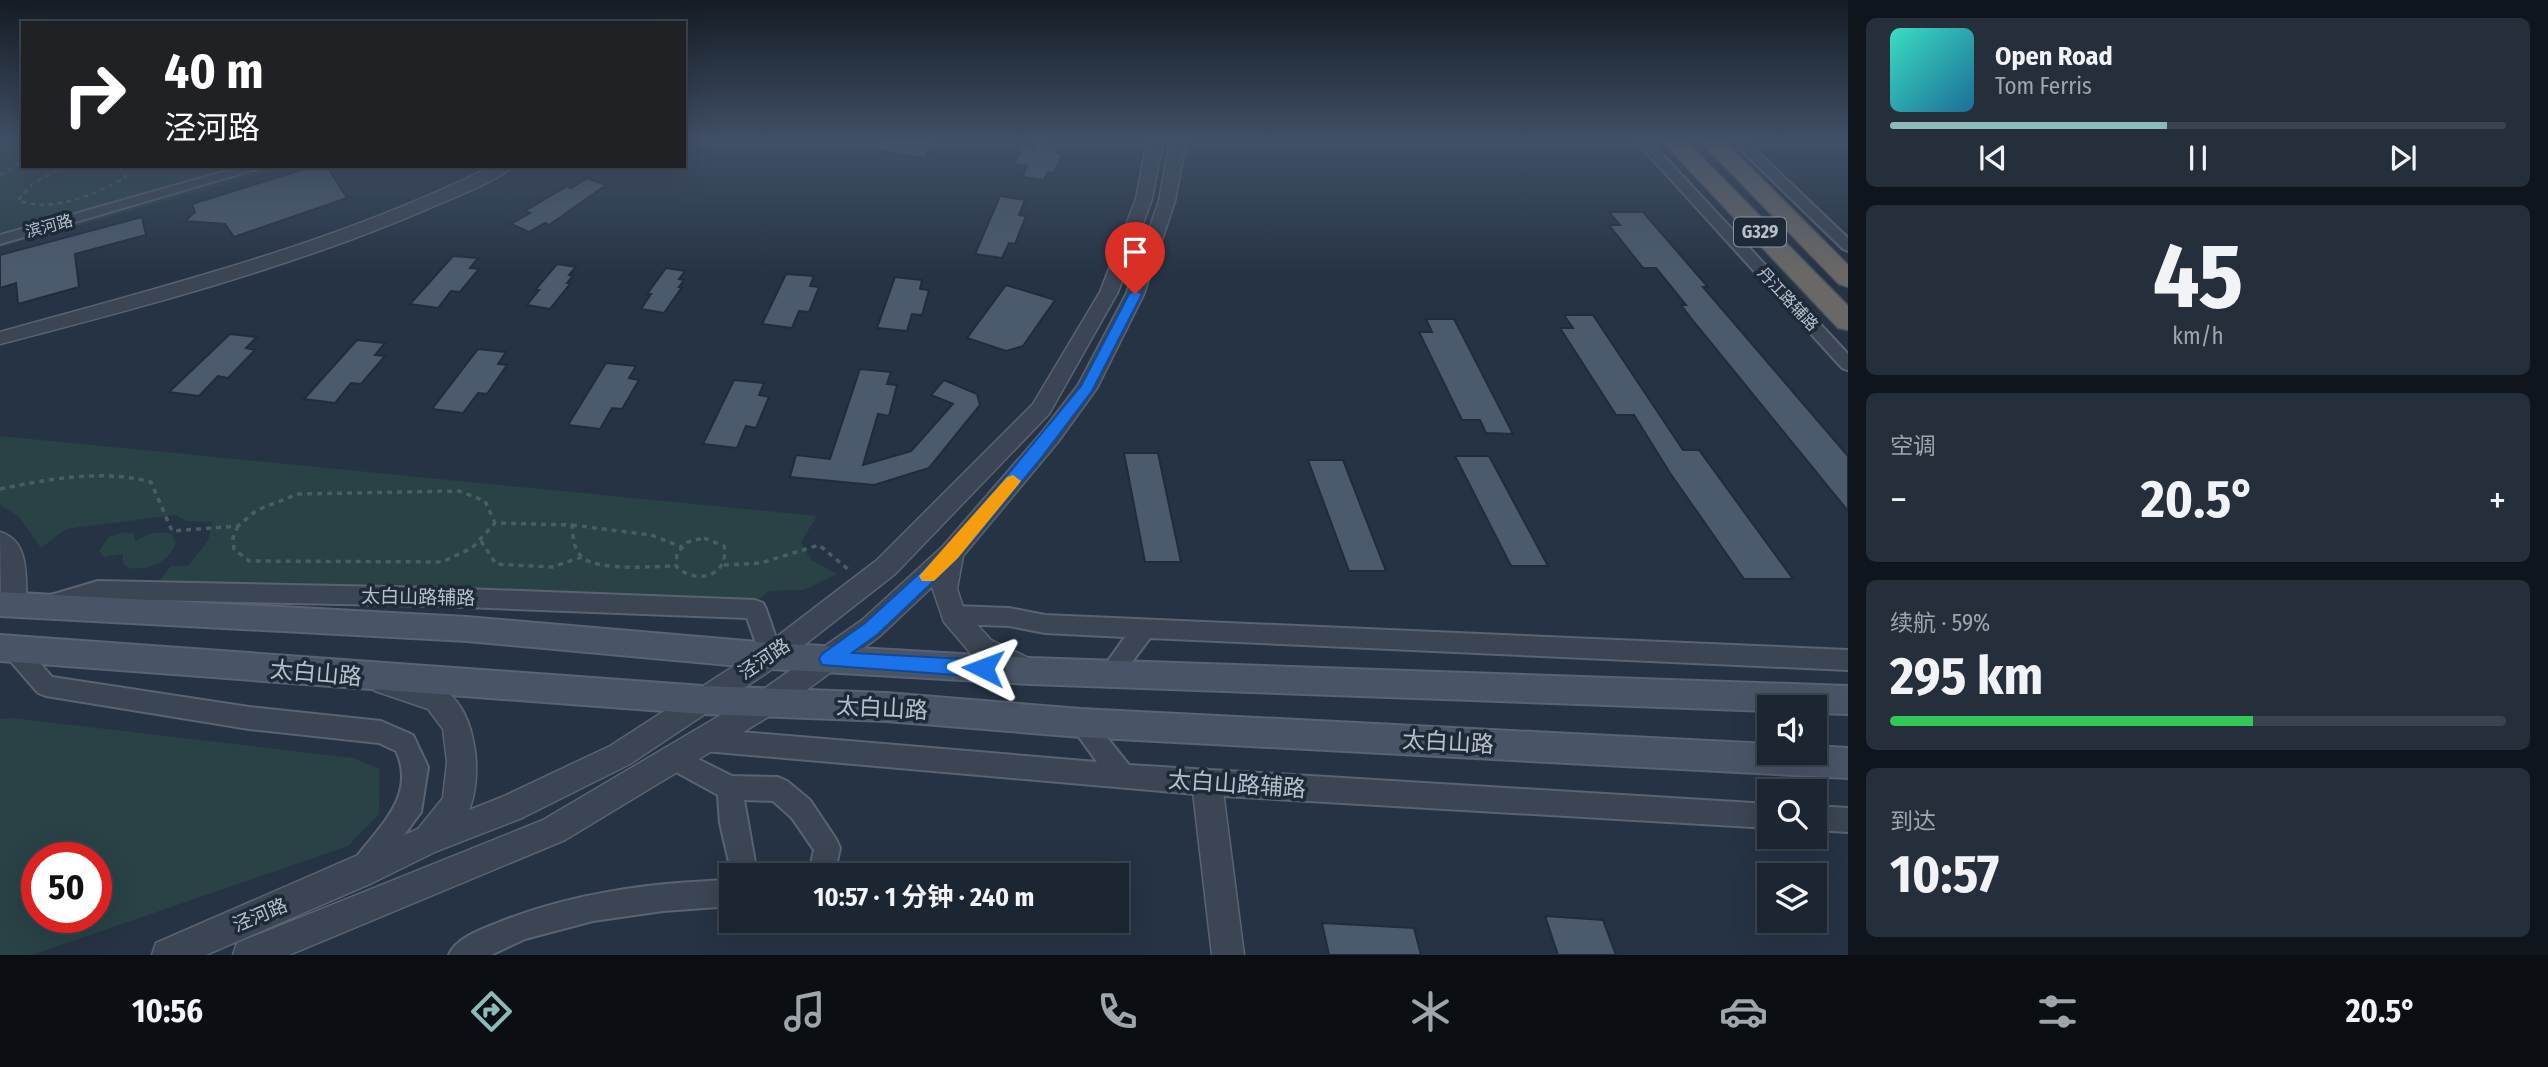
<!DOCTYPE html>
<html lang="zh">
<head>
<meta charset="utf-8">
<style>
	body { margin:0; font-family:"Fira Sans Condensed","Noto Sans SC",sans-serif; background:#252e3b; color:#f1f3f6; height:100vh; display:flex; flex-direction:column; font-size:26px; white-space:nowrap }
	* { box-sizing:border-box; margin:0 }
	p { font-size:23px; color:#a0a5ac }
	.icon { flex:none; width:38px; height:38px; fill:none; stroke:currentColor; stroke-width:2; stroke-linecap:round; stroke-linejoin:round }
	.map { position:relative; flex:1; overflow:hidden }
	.drawer { display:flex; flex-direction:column; gap:18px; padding:18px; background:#0f151c; width:700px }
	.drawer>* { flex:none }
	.banner { position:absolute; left:21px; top:21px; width:665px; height:147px; border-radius:0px; box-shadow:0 7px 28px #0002,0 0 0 2px #3a434e; background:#202124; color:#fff; overflow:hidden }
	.fabs { position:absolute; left:1757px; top:695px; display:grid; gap:14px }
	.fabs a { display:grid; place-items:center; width:70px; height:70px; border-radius:0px; background:#1c2633; box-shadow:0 7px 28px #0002,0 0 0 2px #3a434e; font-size:35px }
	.speed { position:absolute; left:21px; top:842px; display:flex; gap:14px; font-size:35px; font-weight:700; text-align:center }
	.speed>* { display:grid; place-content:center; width:91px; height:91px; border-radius:50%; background:#1c2633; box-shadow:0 7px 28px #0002,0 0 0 2px #3a434e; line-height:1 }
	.speed .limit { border:10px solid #d22; background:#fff; color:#111 }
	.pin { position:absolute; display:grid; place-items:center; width:60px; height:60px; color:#fff; margin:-72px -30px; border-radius:50% 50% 50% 0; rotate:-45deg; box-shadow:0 0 7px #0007 }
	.pin .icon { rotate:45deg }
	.me { position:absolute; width:77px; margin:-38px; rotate:273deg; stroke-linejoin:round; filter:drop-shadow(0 0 5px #0008) }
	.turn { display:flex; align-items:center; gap:24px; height:147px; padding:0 28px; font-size:32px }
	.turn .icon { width:91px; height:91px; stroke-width:2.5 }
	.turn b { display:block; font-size:49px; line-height:60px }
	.big { font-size:52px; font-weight:700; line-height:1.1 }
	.drawer .widget { flex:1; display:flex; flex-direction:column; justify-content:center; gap:10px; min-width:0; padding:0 24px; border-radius:10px; background:#252e3b }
	.drawer .dial { align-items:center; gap:0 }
	.dial b { font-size:91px; line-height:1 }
	.song { display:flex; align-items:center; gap:21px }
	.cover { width:84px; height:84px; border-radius:10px; background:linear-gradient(135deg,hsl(170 70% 55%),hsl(200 70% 35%)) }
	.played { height:7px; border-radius:4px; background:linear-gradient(90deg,#8bbbb9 45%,#3a434e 45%) }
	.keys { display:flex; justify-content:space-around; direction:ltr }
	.heat { display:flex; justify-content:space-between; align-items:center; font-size:38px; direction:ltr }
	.charge { height:10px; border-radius:5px; background:linear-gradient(90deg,#34c759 59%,#3a434e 0) }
	.trip { position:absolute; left:719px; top:863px; width:410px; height:70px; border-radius:0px; background:#1c2633; box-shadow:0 7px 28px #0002,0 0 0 2px #3a434e; font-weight:700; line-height:70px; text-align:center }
	.dock { display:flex; height:112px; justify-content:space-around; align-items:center; background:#0b0f14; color:#a0a5ac }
	.dock .icon { width:49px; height:49px }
	.dock .selected { color:#8bbbb9 }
	.dock b { font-size:32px; color:#f1f3f6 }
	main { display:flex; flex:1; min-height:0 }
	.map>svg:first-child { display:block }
	.green { fill:#284245; fill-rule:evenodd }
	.building { fill:#4c5a6d; stroke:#212c3b; stroke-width:2 }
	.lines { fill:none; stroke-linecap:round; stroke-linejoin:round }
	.minor-casing { stroke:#596371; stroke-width:4 }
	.tertiary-casing { stroke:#596371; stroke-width:3 }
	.secondary-casing { stroke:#596371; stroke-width:4 }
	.trunk-casing { stroke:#45505e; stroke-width:3 }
	.path-far1 { stroke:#475f61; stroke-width:2.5; stroke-dasharray:4.5 4.5; stroke-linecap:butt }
	.path { stroke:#475f61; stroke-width:3.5; stroke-dasharray:5 5; stroke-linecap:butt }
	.minor { fill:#3b4553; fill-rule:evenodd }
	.tertiary { fill:#3b4553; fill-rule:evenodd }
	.secondary { fill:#495467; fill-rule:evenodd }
	.trunk { fill:#6a6866; fill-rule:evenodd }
	.route { fill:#1a73e8; stroke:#114b97; stroke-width:2 }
	.slow { fill:#f59e0b }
	.labels { text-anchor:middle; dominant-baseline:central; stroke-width:7; stroke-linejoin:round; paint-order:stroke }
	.far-street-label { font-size:16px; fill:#b8c0cd; stroke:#1f2a39 }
	.shield { fill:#1f2a39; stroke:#8a93a1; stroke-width:2 }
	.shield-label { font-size:18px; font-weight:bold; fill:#b8c0cd }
	.street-label { font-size:19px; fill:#b8c0cd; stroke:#1f2a39 }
	.near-street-label { font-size:23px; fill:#b8c0cd; stroke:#1f2a39 }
</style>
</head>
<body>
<main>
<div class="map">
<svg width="1848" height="955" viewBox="0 0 1848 955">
	<rect width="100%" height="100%" fill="#263344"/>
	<path class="green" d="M0 141H23V166H292L0 247Z
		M0 436 817 516 801 542 811 560 837 574 804 590 769 591 755 602 156 586 171 566H188L208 541 212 522 186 521 175 515 66 529 41 548 19 517 0 505Z
		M123 532 134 534 135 541C146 534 159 530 172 534L176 543C170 562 147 571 128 568L123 564V554L104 557 99 551 109 537Z
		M12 718 353 758 380 769 379 814 348 846 32 955H0V719ZM37 858H96V917H37Z"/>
	<path class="building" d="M879 141H935L925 158 878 151Z
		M1036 141 1060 144 1056 153 1062 154 1054 173 1048 172 1044 180 1022 177 1027 166 1014 164 1023 146 1033 148Z
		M314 166H327L347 198 234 237 225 224 185 221 195 212 192 204Z
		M587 178 606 185 549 225 545 223 529 232 511 224 530 213 525 211 567 186 571 188Z
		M1000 196 1025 200 1019 215 1026 216 1015 244 1009 243 1002 258 975 254Z
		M1609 212H1643L1708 287H1703L1848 456V511L1694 322 1681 305H1686L1656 268H1643L1609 225H1620Z
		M142 217 146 235 75 254 79 287 18 304 16 283 0 288V255Z
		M453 256 478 258 470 268 479 269 460 292 451 291 438 308 410 304Z
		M557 264 576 267 569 275 573 276 567 283H571L550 309 527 305 539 290H535Z
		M666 268 685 271 679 279 684 280 679 287H682L664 313 641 309 651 294H647Z
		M786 274 814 276 810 286 819 287 809 312 799 311 792 328 762 324Z
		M895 277 922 280 920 289 929 290 922 315 912 314 907 331 877 328Z
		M1006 285 1055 300 1023 346 1006 351 967 338Z
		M1564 315H1593L1683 450H1699L1793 579H1744L1670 473 1634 415H1616L1560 328H1573Z
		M1426 319H1454L1513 434 1486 433 1480 420H1462L1419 332H1432Z
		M230 334 257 337 246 348 255 350 228 378 218 376 199 396 169 392Z
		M357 340 385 343 375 355 385 356 361 384 351 383 335 403 304 399Z
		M478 349 506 352 498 364 507 365 487 394 478 393 463 413 432 409Z
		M606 363 636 366 629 378 639 380 622 409 612 408 600 429 568 425Z
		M860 369 891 372 887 384 897 385 889 416 878 414 863 465 911 451 953 404 931 395 944 380 977 394 980 405 929 468 874 485 790 477 796 455 830 459Z
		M734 380 764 383 759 395 769 397 756 428 746 426 737 448 703 444Z
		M1124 453H1158L1181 562H1145Z
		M1455 456H1489L1548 566H1511Z
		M1308 460H1343L1386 571H1349Z
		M1545 916 1603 920 1616 955H1558Z
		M1322 923 1414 928 1421 955H1329Z"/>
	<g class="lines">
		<g class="minor-casing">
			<path id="minor" d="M1636 141H1650L1848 354V370L1842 368Z
				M1732 141H1746L1848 238V251L1843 249Z
				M244 166H267L0 244V235Z
				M98 581 439 588 755 600 763 603 766 609 782 656 779 663 771 666 763 663 747 618 439 606 98 599 52 612 44 609 41 603 44 597Z
				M953 606 1009 608 1045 615 1848 650V670L1150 638 1117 682 1109 685 1101 682 1098 675 1125 637 1045 633 1009 626 953 624 945 621 942 615 945 609Z
				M14 640 22 642 52 677 249 707 381 721 413 735 428 767 421 812 376 873 367 877 358 873 354 864 358 855C383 823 416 793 396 751L379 743 249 729 46 696 38 693 6 656 3 649 6 642Z
				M1081 712 1089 715 1129 765 1769 804V828L1207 795 705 751 697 748 693 740 697 732 705 729 1097 762 1069 723 1073 715Z
				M674 747 732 776 778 777 787 781 810 800 836 839 840 848 834 875H804L811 864 814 850 792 818 773 801 744 800 755 862 753 875H732V906L663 911 593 921 525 939 491 955H449C456 938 480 930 497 923 571 893 649 883 729 880V862L720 823 718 795 665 766 662 758 665 750Z
				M1815 806 1848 808V832L1815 830Z"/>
		</g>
		<g class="tertiary-casing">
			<path id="tertiary" d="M1147 141H1163L1152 199 1118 292 1049 414 895 574 780 664 630 764 522 818 437 851 372 883 206 955H152L156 943 418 829 443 798 447 762 443 729 428 709 375 691 371 683 375 675 385 671C401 676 435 683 447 692 477 715 483 777 469 810L502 797 610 746 762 648 877 560 1033 404 1100 292 1136 199Z
				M1170 141H1186L1175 201 1144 294 1097 388 1058 442 963 556 957 589 964 610 991 640 1037 662 1041 670 1037 678 1028 682 973 656 944 622 932 587 880 636 778 711 565 840 289 955H233L237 943 543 820 758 693 862 620 943 546 1042 432 1078 385 1126 294 1159 201Z
				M492 166H513C500 180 451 199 432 207 294 267 146 306 0 344V332C168 285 335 244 492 166Z
				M0 532C31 541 25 579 27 606L23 613 14 616 5 613 1 606Z
				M1207 769 1217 773 1222 783 1244 955H1212L1192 783 1197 773Z"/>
		</g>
		<g class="secondary-casing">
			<path id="secondary" d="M0 592 467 617 771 643 1031 658 1848 686V714L1815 713V707H1769V711L1031 684 771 669 467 641 0 616Z
				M0 635 703 686 886 693 1081 709 1769 744V752H1815V746L1848 748V778L1081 737 886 721 703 714 0 661Z"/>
		</g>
		<g class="trunk-casing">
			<path id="trunk" d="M1662 141H1686L1848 306V330L1838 328Z
				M1700 141H1724L1848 265V287L1839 284Z"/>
		</g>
		<path class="path-far1" d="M65 166 32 184 18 200C51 214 96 194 125 178V172L115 166
			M150 166H196
			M0 175 23 161"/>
		<path class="path" d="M0 489C50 479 101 469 151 482L172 531 238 526 257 510 298 494 459 491 485 501 495 523 572 525C573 535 573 549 582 557 599 572 654 566 676 566
			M572 525 651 535 682 547
			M238 526 233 538 234 549 249 561 442 562 472 548 495 523
			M704 538 724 546C730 576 695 586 676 566L677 553 688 542Z
			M481 541 496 564 552 567 582 557
			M724 565 761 563 819 545 849 570"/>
		<use href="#minor" class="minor"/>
		<use href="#tertiary" class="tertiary"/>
		<use href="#secondary" class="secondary"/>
		<use href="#trunk" class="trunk"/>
	</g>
	<linearGradient id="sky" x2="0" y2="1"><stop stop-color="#151c25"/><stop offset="0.51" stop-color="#415067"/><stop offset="1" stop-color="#415067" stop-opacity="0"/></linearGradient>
	<rect width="1848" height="275" fill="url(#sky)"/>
	<path class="route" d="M1135 290 1142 294 1092 391 1039 461 958 558 878 634 852 653 983 660 990 663 993 668 990 674 983 677 822 665 819 659 822 654 865 623 946 549 1081 386 1129 294Z"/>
	<path class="slow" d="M1013 475 1021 481 1018 485 958 558 934 581H922L919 576 1007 477Z"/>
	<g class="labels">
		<g class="far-street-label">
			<text transform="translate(49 226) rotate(-15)">滨河路</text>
			<text transform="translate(1788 299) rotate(47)">丹江路辅路</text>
		</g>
		<rect class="shield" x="1734" y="217.5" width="52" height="29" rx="5"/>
		<g class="shield-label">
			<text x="1760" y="232">G329</text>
		</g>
		<g class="street-label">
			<text transform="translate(418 597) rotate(1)">太白山路辅路</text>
			<text transform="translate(764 659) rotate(-34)">泾河路</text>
			<text transform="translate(260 915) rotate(-23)">泾河路</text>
		</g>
		<g class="near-street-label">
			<text transform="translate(316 673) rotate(5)">太白山路</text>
			<text transform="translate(882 708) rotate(3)">太白山路</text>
			<text transform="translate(1448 742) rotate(3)">太白山路</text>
			<text transform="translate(1237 784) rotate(4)">太白山路辅路</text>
		</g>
	</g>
</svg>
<div class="fabs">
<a><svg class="icon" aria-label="sound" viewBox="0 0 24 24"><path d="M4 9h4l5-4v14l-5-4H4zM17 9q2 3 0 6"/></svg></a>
<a><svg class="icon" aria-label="search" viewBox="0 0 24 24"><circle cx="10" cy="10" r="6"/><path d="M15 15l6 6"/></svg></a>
<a><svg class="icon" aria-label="layers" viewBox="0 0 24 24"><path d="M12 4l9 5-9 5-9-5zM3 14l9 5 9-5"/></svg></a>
</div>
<div class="speed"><div class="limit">50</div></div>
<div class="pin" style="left:1135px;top:294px;background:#d93025"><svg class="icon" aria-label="arrive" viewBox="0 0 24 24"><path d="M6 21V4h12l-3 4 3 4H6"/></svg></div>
<svg class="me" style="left:983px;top:668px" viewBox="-20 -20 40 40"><path d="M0-17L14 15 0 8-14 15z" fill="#1a73e8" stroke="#fff" stroke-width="4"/></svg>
<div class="trip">10:57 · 1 分钟 · 240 m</div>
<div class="banner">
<div class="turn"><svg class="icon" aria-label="right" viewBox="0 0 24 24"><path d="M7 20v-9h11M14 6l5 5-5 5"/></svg><div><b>40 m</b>泾河路</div></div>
</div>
</div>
<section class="drawer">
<div class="widget">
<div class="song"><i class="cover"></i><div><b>Open Road</b><p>Tom Ferris</p></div></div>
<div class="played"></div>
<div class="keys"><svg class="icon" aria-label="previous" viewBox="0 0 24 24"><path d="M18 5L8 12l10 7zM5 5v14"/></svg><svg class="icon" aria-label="pause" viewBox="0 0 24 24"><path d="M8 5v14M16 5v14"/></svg><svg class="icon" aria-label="next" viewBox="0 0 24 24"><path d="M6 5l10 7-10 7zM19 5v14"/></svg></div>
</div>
<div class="widget dial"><b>45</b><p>km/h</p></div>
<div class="widget"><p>空调</p>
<div class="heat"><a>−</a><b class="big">20.5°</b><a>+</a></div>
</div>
<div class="widget"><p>续航 · 59%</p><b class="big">295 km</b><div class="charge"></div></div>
<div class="widget"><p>到达</p><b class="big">10:57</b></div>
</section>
</main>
<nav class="dock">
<b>10:56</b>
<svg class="icon selected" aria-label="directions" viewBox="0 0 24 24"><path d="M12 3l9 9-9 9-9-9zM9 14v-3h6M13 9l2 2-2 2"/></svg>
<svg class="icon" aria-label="music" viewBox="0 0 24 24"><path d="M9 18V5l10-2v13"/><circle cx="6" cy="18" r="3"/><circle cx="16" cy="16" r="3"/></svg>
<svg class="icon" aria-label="phone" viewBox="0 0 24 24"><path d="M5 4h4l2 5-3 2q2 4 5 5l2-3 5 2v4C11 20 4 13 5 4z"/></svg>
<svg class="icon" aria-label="climate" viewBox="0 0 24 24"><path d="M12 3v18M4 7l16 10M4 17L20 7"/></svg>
<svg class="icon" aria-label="car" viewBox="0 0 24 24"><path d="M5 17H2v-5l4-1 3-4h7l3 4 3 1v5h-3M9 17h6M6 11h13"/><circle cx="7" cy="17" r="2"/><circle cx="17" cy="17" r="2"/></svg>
<svg class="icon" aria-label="filters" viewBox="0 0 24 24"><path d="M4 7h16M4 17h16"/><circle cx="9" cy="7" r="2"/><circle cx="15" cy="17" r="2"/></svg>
<b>20.5°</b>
</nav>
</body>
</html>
